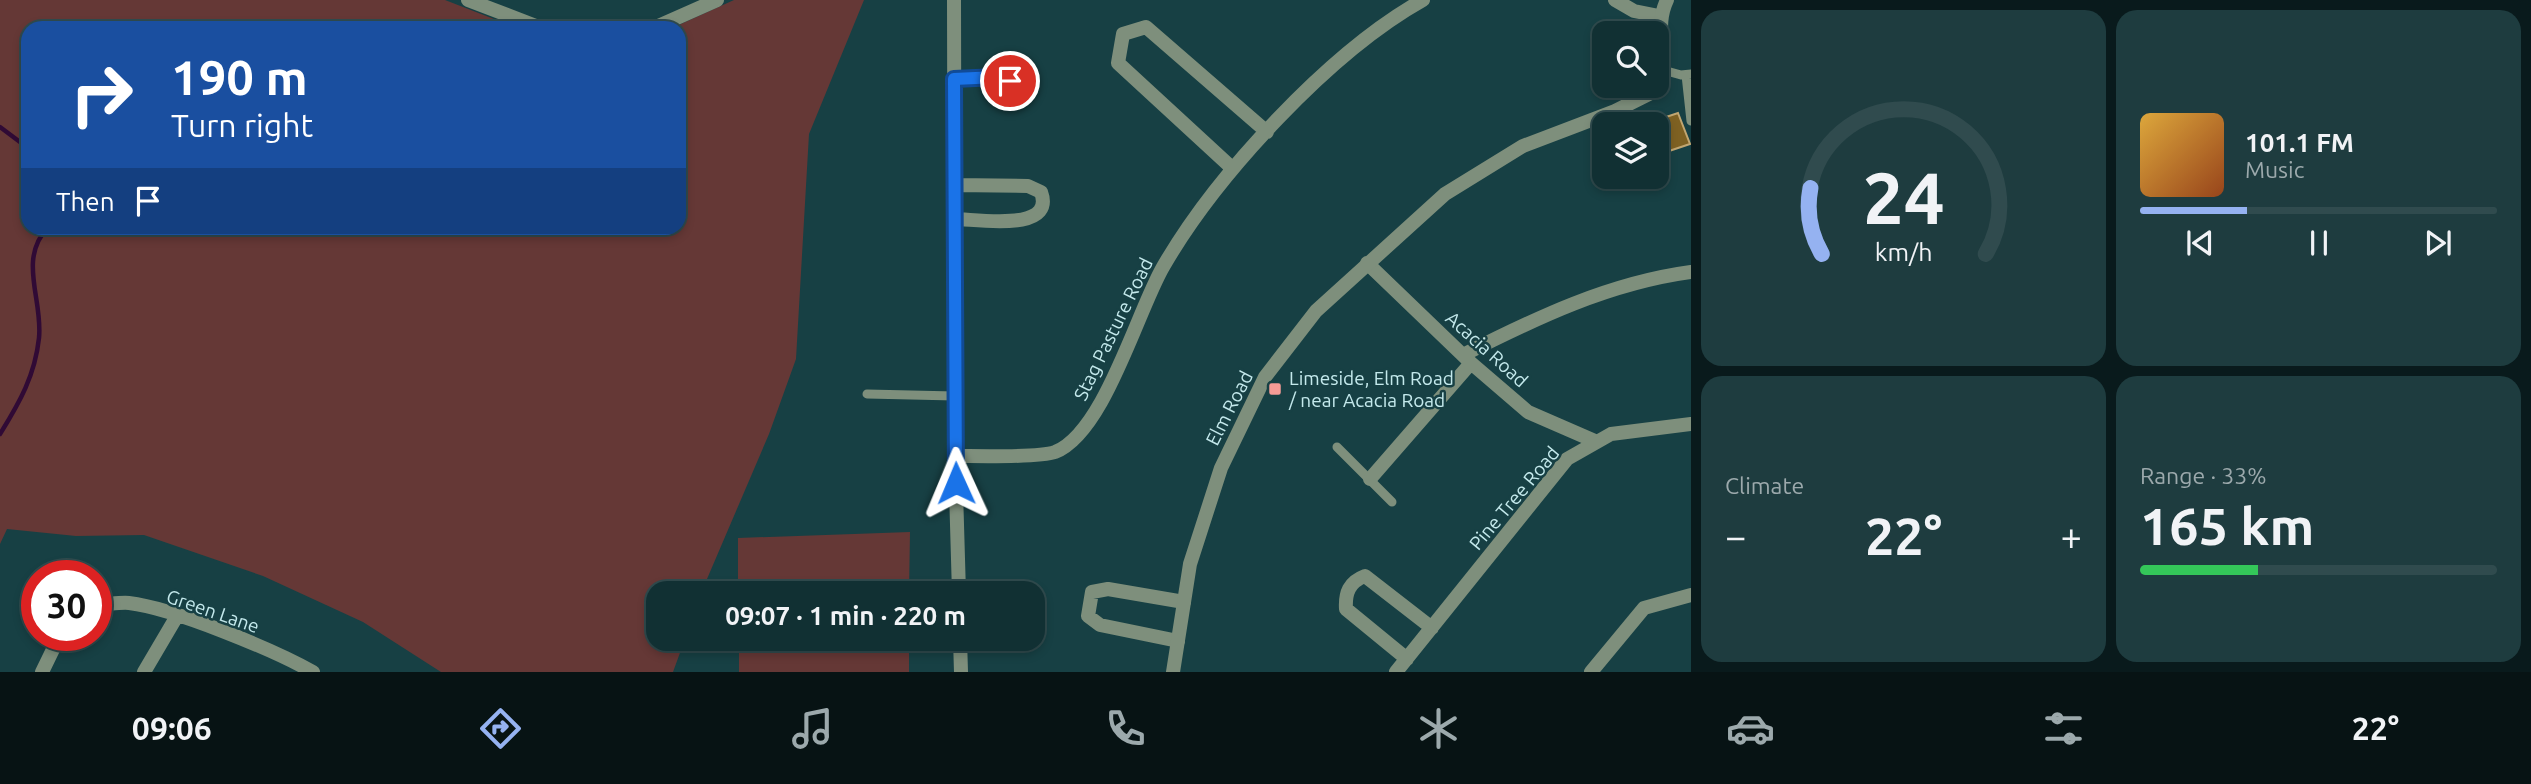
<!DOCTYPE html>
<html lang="en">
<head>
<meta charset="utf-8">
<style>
	body { margin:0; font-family:Ubuntu,sans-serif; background:#1e3c3f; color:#f1f3f6; height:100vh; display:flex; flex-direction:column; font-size:26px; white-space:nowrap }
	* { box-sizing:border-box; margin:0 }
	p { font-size:23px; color:#9ca9ac }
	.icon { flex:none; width:38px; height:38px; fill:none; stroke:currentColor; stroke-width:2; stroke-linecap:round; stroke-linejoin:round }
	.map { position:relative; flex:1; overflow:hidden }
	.side { display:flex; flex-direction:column; gap:10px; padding:10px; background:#091a1c; width:840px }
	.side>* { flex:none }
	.top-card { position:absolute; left:21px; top:21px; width:665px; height:214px; border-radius:21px; box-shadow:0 4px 10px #0003,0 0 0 2px #304b4e; background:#1a4fa0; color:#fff; overflow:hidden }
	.buttons { position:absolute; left:1592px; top:21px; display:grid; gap:14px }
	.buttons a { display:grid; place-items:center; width:77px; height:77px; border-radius:14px; background:#113033; box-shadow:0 4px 10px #0003,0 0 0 2px #304b4e; font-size:35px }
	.speed { position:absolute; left:21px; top:560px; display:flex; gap:14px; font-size:35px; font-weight:700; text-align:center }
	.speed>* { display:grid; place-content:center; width:91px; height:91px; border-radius:50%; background:#113033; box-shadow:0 4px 10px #0003,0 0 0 2px #304b4e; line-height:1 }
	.speed .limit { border:10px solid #d22; background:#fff; color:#111 }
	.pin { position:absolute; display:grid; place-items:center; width:60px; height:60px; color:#fff; margin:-30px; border:4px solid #fff; border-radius:50%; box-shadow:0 2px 7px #0007 }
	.me { position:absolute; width:77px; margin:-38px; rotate:359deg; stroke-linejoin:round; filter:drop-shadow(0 0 5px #0008) }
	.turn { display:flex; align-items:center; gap:24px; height:147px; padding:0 35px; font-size:32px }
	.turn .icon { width:91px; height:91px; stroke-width:2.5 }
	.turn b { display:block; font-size:49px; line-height:60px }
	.then { display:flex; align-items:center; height:66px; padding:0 35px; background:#0003; gap:14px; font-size:26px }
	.big { font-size:52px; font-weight:700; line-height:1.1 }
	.side .widget { flex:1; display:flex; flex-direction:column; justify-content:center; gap:10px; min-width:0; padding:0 24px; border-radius:21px; background:#1e3c3f }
	.side .dial { align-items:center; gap:0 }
	.dial svg { height:182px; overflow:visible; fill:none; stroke:#304b4e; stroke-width:7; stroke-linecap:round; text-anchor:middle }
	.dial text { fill:#f1f3f6; stroke:none }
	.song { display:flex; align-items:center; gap:21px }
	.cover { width:84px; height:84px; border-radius:10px; background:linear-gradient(135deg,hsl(40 70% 55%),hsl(20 70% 35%)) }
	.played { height:7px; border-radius:4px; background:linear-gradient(90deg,#95b2f1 30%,#304b4e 30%) }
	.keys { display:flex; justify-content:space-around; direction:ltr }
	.heat { display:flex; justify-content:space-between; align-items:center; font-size:38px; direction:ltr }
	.charge { height:10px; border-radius:5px; background:linear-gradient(90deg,#34c759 33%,#304b4e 0) }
	.side .tiles { flex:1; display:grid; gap:10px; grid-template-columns:repeat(2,1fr) }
	.trip { position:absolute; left:646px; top:581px; width:399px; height:70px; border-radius:21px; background:#113033; box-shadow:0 4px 10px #0003,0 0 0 2px #304b4e; font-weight:700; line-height:70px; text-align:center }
	.tab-bar { display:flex; height:112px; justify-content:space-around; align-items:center; background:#071314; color:#9ca9ac }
	.tab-bar .icon { width:49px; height:49px }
	.tab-bar .selected { color:#95b2f1 }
	.tab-bar b { font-size:32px; color:#f1f3f6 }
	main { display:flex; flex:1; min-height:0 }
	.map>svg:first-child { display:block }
	.green { fill:#653836 }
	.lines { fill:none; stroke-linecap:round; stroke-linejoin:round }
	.stream { stroke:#300a35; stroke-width:4.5 }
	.building { fill:#7e6122; stroke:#c1a671; stroke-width:2 }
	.service { stroke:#7e8f7c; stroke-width:9 }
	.minor { stroke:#7e8f7c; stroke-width:14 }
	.tertiary { stroke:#7e8f7c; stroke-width:14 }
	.route-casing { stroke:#114b97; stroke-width:18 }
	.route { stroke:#1a73e8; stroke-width:12 }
	.poi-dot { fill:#f59b96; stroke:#174044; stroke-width:2.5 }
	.labels { text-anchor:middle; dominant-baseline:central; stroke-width:5; stroke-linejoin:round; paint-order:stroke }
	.street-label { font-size:19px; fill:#c4e9ec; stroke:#174044 }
	.poi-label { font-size:19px; fill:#c4e9ec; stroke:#174044; text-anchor:start }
</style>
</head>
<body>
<main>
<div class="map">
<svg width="1691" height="672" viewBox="0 0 1691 672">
	<rect width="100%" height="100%" fill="#174044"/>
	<path class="green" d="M0 0H445L517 28H28V228H679V28H672L734 0H864L809 134 796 359 769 434 701 593H658V639H685L673 672H441L363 622 263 576 144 535 76 536 7 529 0 544Z
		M910 532 909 593H738V538Z
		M739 639H909V672H739Z"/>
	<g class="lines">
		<path class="stream" d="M0 127 28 148
			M0 434C20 402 35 375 39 338 43 299 18 261 47 228"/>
	</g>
	<path class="building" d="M1678 113 1690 144 1657 155V120Z"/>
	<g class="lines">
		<path class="service" d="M1663 70 1681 75 1691 74
			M1686 75 1691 121
			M954 79 1004 78 1028 98
			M867 394 955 396
			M1337 447 1392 502"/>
		<path class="minor" d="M954 0 955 456 959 593
			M1615 0 1634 11 1659 16
			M1232 168 1118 63 1123 34 1146 27 1267 132
			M954 185 1028 186 1041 192C1056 233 977 219 954 219
			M1367 263 1471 363 1528 412 1597 442
			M1463 355C1536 318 1609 283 1691 272
			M955 456C976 456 1038 458 1055 452 1104 433 1137 312 1163 267 1216 175 1330 52 1423 0
			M1370 479 1471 363
			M96 605C107 605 119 602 129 603 173 608 274 650 313 672
			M960 639 961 672
			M1178 641 1100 625 1088 616 1092 592 1108 589 1184 602
			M1407 659 1346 609C1345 593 1349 582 1365 576L1432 628
			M42 672 60 635
			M144 672 177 616
			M1396 672 1567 459 1611 434 1691 424
			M1591 672 1644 608 1691 595"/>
		<path class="tertiary" d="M468 0 541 28
			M654 28 717 0
			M1657 82C1670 53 1653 29 1667 0
			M1173 672 1190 564 1221 468 1265 377 1316 311 1445 194 1523 146 1615 111 1649 94 1656 86"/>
	</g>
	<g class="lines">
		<g class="route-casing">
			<path id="route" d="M956 483 954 79 997 77 1010 81"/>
		</g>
		<use href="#route" class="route"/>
	</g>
	<rect class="poi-dot" x="1268" y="382" width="14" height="14" rx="3.5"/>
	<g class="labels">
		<g class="street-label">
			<text transform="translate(1113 329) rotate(-64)">Stag Pasture Road</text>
			<text transform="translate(1487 349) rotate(42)">Acacia Road</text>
			<text transform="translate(1229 408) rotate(-63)">Elm Road</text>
			<text transform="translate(1514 498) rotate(-50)">Pine Tree Road</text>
			<text transform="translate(213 611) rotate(19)">Green Lane</text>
		</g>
		<g class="poi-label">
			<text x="1289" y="378">Limeside, Elm Road<tspan x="1289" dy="22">/ near Acacia Road</tspan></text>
		</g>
	</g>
</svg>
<div class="buttons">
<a><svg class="icon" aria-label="search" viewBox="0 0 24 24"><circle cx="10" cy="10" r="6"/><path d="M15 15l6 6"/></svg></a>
<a><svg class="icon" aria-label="layers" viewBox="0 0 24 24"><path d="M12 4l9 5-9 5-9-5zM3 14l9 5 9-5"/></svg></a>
</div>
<div class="speed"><div class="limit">30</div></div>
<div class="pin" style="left:1010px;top:81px;background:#d93025"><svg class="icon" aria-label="arrive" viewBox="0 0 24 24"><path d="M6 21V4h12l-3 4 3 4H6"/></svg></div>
<svg class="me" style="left:956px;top:483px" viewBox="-20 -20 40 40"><path d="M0-17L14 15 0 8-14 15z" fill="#1a73e8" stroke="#fff" stroke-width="4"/></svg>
<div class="trip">09:07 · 1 min · 220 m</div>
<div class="top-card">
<div class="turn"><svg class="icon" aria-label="right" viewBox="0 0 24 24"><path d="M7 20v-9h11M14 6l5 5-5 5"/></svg><div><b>190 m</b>Turn right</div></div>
<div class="then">Then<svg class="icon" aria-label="arrive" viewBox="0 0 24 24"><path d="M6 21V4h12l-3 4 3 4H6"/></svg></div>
</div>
</div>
<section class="side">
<div class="tiles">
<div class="widget dial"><svg viewBox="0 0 100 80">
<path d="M14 69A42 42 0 1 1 86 69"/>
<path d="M14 69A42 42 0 0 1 9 40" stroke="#95b2f1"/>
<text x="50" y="56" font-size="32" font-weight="700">24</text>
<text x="50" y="72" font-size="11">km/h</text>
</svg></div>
<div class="widget">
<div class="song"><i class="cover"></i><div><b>101.1 FM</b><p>Music</p></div></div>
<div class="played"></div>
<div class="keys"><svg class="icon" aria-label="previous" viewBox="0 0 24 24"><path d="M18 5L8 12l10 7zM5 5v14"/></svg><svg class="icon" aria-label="pause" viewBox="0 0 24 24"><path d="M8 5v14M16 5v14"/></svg><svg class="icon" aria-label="next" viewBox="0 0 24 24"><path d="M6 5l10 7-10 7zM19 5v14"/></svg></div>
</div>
<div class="widget"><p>Climate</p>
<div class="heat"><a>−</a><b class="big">22°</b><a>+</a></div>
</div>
<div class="widget"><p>Range · 33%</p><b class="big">165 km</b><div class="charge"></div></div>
</div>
</section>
</main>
<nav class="tab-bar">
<b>09:06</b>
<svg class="icon selected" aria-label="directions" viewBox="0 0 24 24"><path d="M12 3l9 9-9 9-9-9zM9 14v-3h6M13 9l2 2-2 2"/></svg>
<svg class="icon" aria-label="music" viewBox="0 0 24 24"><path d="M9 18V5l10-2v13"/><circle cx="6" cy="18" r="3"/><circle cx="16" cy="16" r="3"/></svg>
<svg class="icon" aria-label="phone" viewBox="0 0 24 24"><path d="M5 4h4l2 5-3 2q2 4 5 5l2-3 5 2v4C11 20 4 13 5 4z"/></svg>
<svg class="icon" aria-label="climate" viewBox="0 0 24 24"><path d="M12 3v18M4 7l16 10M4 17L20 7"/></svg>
<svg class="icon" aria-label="car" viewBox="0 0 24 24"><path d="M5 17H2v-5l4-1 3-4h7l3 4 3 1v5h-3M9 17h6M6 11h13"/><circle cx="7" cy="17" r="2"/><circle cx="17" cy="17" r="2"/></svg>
<svg class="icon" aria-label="filters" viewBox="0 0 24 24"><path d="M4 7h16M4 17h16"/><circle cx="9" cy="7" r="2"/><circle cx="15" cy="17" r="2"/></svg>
<b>22°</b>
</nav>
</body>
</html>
